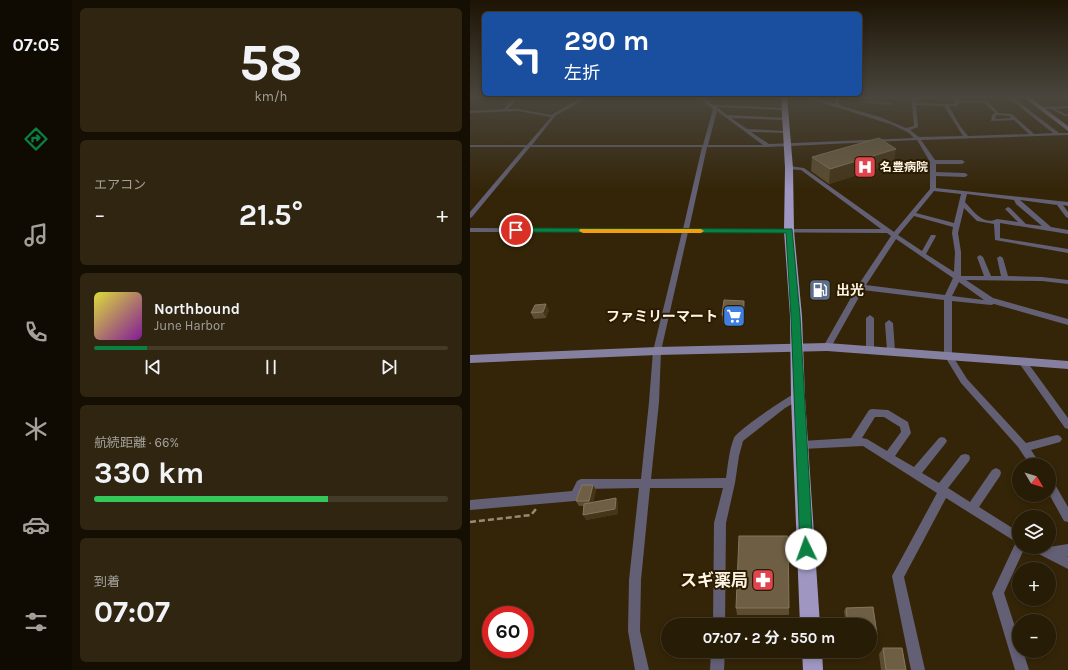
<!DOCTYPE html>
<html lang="ja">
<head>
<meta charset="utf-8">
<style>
	body { margin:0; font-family:Karla,"Noto Sans JP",sans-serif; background:#2f2510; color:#f1f3f6; height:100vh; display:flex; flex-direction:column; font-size:15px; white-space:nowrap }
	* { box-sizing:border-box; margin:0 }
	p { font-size:13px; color:#a4a19b }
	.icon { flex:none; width:22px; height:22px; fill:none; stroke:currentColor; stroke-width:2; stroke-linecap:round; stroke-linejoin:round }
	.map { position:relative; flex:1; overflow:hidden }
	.panel { display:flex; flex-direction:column; gap:8px; padding:8px; background:#150f03; width:398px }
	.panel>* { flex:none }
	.top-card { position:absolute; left:12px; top:12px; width:380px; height:84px; border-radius:6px; box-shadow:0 2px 6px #0003,0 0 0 1px #433a28; background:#1a4fa0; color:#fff; overflow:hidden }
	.needle { width:26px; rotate:128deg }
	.buttons { position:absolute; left:542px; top:458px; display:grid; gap:8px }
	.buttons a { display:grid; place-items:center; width:44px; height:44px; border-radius:50%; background:#271c06; box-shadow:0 2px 6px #0003,0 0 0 1px #433a28; font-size:20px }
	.speed { position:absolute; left:12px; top:606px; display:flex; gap:8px; font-size:20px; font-weight:700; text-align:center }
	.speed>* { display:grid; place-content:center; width:52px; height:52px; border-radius:50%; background:#271c06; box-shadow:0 2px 6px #0003,0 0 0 1px #433a28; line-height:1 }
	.speed .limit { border:6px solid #d22; background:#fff; color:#111 }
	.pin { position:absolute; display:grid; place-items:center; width:34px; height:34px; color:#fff; margin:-17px; border:2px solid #fff; border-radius:50%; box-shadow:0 1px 4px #0007 }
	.me { position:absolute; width:44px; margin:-22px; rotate:357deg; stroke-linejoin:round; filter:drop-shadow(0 0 3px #0008) }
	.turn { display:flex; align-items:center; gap:14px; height:84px; padding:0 16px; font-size:18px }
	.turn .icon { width:52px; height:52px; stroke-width:2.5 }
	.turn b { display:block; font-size:28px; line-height:34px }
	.big { font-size:30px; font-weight:700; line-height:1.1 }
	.panel .card { flex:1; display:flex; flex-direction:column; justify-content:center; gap:6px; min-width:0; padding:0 14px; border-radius:6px; background:#2f2510 }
	.panel .dial { align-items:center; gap:0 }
	.dial b { font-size:52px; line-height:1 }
	.song { display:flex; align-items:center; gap:12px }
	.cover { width:48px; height:48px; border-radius:6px; background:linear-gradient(135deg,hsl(60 70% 55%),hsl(290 70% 35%)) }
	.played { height:4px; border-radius:2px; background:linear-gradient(90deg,#0b8043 15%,#433a28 15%) }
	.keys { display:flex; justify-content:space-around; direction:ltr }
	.heat { display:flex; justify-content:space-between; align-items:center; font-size:22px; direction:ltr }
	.charge { height:6px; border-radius:3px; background:linear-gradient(90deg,#34c759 66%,#433a28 0) }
	.trip { position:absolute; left:191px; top:618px; width:216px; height:40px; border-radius:20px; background:#271c06; box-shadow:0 2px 6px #0003,0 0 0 1px #433a28; font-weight:700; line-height:40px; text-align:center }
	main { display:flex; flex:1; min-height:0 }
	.tabs { display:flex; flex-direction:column; width:72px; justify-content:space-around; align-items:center; background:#100b02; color:#a4a19b }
	.tabs .icon { width:28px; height:28px }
	.tabs .selected { color:#0b8043 }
	.tabs b { font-size:18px; color:#f1f3f6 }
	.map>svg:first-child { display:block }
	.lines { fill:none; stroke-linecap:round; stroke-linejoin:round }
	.path { stroke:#988b74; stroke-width:2.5; stroke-dasharray:6 3; stroke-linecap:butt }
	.street { fill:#636075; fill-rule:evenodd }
	.secondary { fill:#857fa0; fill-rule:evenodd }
	.primary { fill:#9f97c2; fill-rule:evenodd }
	.wall { fill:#5c4d31 }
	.shaded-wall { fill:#453519 }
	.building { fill:#6e5f44; stroke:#84765d }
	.route { fill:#0b8043; stroke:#07532c }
	.slow { fill:#f59e0b }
	.labels { text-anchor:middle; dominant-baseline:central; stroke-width:4; stroke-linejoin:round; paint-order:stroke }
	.far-poi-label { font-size:12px; font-weight:bold; fill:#fef4e3; stroke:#2a1b01; text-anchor:start }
	.poi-label { font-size:14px; font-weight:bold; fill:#fef4e3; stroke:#2a1b01; text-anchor:start }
	.near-poi-label { font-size:17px; font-weight:bold; fill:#fef4e3; stroke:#2a1b01; text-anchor:end }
</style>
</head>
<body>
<main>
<nav class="tabs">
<b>07:05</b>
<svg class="icon selected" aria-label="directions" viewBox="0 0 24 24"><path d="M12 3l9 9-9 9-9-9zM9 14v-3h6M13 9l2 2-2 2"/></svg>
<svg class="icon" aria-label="music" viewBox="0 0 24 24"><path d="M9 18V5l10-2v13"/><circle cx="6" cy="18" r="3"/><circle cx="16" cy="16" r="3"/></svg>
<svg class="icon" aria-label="phone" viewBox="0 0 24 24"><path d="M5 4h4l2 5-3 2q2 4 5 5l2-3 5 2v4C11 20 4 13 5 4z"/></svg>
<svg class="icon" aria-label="climate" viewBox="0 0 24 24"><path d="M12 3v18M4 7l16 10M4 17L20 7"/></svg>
<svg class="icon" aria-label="car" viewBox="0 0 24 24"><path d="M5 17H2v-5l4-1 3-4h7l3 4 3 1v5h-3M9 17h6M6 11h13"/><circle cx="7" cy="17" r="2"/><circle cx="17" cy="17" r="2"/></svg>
<svg class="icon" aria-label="filters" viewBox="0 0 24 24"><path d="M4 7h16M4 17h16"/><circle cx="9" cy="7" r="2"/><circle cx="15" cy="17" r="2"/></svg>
</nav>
<section class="panel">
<div class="card dial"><b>58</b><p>km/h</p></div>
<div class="card"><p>エアコン</p>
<div class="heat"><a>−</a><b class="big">21.5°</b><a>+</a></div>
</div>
<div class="card">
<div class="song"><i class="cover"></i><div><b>Northbound</b><p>June Harbor</p></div></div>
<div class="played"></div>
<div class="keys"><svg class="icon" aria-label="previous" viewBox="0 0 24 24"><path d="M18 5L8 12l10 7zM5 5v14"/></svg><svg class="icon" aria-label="pause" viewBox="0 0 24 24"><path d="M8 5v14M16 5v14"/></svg><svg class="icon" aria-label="next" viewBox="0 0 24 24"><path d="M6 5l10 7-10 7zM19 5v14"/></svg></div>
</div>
<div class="card"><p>航続距離 · 66%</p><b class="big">330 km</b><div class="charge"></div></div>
<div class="card"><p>到着</p><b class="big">07:07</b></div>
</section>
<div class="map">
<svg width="598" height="670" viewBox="0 0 598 670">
	<rect width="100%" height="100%" fill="#342508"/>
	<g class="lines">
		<path class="path" d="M0 522 61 515 66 509"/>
		<path class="street" d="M5 96H14L0 100V98Z
			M44 96H49L38 109H48L81 115 114 96H120L85 116 62 145H233L243 109 226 96H231L243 105 316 108V110H315L247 107 257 115 317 118V119L315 120 261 118 277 129 316 131 318 132 316 133 281 132 299 144 444 138 439 133 423 125 331 96H339L365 104V96H369V105L410 117 436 128 444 126 442 104 443 96H447L446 103 485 104 483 96H487L488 101H517L529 113 542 114 564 134 583 133 536 96H541L589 133H598V135L451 140 465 160H492L495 162 492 164H466V172L495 173 498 175 495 177 466 176V188L598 202V206L593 205 598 212V218L596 217 587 205 550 200 581 227 598 230V234L530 223V238L598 249V253L525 240 524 224 507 221 494 208 488 233 491 252V276H514L507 257 510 255 513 257 521 276H531L527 258 530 256 533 258 538 276 572 277 598 280V284L572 281 496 280 523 298 598 319V325L524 304 521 305 482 301V355L497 379 556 443 587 435 590 436 592 439 590 442 561 450 571 465H560L548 447 491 383 474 355V300L393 290 360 349H354L353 347 387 287 421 236 417 233 218 232 191 351 189 402 181 479 256 478C258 465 259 450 264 438 268 430 318 396 328 392L331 393 333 396 331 399 315 408 273 441 269 456 265 483 256 523 255 625H243L244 523 253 488H180L171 580 170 631 179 670H165L158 631 159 580 169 488 114 489 109 500 105 501 0 510V500L102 491 107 481 111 479H171L179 402 183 351 212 232H0V228L213 229 232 147H60L2 217 0 218V212L55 147H0V145H57L81 117 48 111 0 113V111L34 109ZM489 103H515L525 113 522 115 521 121 544 120 559 134 498 136 490 126 479 106H488ZM446 105 474 106 493 136 449 137 440 130 448 127ZM247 111 293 145H238ZM528 115 539 116 541 118 525 119 526 116ZM447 140 460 162V189L424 232 334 168 319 166 317 167V169L331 170 411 229H219L237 147H298ZM464 191 491 194 484 223 446 213ZM497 194 544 200 546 204 572 226 556 224 540 208 538 207 535 209 548 222 527 219C514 226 503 211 495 202ZM444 216 483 227 482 233 485 252 484 272 456 254 466 236 465 235H461L452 251 428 235ZM426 239 483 278 475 295 396 285ZM489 282 514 300 482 296Z
			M487 96H513L511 97Z
			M396 101 421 103 423 104 421 105 395 103Z
			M598 106V108L586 109 595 114H598V116C590 116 587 110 580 109 575 108 571 110 567 108L569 107Z
			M400 315 404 318V350L403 352H397L396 350V318Z
			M419 320 423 323 425 351 424 353H418L417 351 415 323Z
			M552 358 555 359 598 418V429L595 428 549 363 548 361 549 359Z
			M402 409 418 410 438 422 441 433 425 456 444 467 469 438 472 437 475 438 477 441 475 444 452 473 469 483 491 455 495 454 499 455 500 458 499 461 478 488 500 502 522 470 526 468 530 470 531 473 530 476 509 507 549 532V547H555L534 593 549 639V651H553L559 670H545L522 593 546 542 476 498 434 577 455 670H441L422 576 467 493 393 446 332 449 329 448 327 445 329 442 332 441 381 438 399 410ZM405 417H414L430 427 431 432 417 451 397 439 392 438Z
			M579 479 583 481 598 507V522L594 521 579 494Z
			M598 544V556H597L598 557V569L563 551 561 547H579Z
			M241 651H255L254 670H240Z"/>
		<path class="secondary" d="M552 96H558L598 126V131Z
			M357 343 598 361V369L357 351 187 355 0 363V355L187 347Z"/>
		<path class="primary" d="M311 96H317L323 168 324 231 332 316 335 398 350 625H330L321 398 320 316 314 231 315 168Z
			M332 651H352L353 670H333Z"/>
	</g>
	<path class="wall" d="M342 157 424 163 359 184 341 171Z
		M274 301 275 309 274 325 253 323 252 315Z
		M79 310 76 318 64 319 61 313Z
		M123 485 126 490 123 502 146 498 148 503V514L116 520 114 506H109L106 501Z
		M403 607 407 634 405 637 400 638V625H376L374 611 376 608Z
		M266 608H319V615H267Z
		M413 648 436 670H411L409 654Z"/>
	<path class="shaded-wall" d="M426 149 424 163 359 184 360 169Z
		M274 301 275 309 274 325 273 316Z
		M76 304 79 310 76 318 73 312Z
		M123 485 126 490 122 506 119 501Z
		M146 498 148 503V514L116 520 113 515Z"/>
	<path class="building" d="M409 138 426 149 360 169 342 157Z
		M254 300 274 301 273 316 252 315Z
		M76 304 73 312 61 313 65 305Z
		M112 485H123L119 501H106Z
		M146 498 145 509 113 515 114 504Z
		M269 536H318L319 608H266Z
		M403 607 407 634H400V625H378L376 608Z
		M413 648H432L436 670H416Z"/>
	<linearGradient id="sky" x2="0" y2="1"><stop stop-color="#1d1404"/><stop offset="0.51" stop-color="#4a463d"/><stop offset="1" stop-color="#4a463d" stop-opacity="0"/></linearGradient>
	<rect width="598" height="190" fill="url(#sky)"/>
	<path class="route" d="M46 228 322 229 330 316 343 549 341 554 336 556 332 554 330 549 321 316 316 233 44 232 43 230Z"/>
	<path class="slow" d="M110 229H231L234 231 231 233H113L109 231Z"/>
	<defs>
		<g id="hospital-square" transform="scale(1.15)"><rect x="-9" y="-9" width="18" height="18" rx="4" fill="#e0444e" stroke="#2a1b01"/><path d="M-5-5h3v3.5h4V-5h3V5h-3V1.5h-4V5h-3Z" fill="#fff"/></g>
		<g id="fuel-square" transform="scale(1.15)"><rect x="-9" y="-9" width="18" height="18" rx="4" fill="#5c6f8a" stroke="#2a1b01"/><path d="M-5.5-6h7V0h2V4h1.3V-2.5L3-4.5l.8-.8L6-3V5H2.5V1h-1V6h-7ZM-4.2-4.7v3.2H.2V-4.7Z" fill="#fff"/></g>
		<g id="supermarket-square" transform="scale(1.15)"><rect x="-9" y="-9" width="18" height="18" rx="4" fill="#3f7fe0" stroke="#2a1b01"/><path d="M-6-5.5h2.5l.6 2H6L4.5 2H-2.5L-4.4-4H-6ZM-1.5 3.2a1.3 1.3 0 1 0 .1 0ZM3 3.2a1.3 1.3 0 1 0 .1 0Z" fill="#fff"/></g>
		<g id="pharmacy-square" transform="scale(1.15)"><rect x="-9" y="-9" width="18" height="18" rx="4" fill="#e0444e" stroke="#2a1b01"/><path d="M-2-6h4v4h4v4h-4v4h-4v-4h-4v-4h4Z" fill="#fff"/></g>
	</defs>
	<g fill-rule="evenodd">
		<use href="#hospital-square" x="395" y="167"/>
		<use href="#fuel-square" x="350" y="290"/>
		<use href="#supermarket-square" x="264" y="316"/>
		<use href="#pharmacy-square" x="293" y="580"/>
	</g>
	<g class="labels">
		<g class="far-poi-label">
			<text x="410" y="167">名豊病院</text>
		</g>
		<g class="poi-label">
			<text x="366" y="290">出光</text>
			<text x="248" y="316" text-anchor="end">ファミリーマート</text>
		</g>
		<g class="near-poi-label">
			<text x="278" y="580">スギ薬局</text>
		</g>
	</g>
</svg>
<div class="buttons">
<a><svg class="needle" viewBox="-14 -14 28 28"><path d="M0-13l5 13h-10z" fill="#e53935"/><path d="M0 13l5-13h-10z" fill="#a4a19b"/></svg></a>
<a><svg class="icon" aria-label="layers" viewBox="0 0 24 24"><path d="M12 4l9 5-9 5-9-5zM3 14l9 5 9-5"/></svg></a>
<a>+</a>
<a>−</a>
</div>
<div class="speed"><div class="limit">60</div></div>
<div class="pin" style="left:46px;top:230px;background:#d93025"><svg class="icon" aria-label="arrive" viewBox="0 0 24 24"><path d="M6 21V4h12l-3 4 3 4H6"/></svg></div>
<svg class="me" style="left:336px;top:549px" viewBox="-20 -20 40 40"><circle r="19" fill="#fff"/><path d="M0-13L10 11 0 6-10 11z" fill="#0b8043"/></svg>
<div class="trip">07:07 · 2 分 · 550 m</div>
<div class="top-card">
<div class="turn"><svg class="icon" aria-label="left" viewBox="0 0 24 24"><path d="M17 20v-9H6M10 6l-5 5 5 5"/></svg><div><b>290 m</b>左折</div></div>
</div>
</div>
</main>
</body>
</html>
